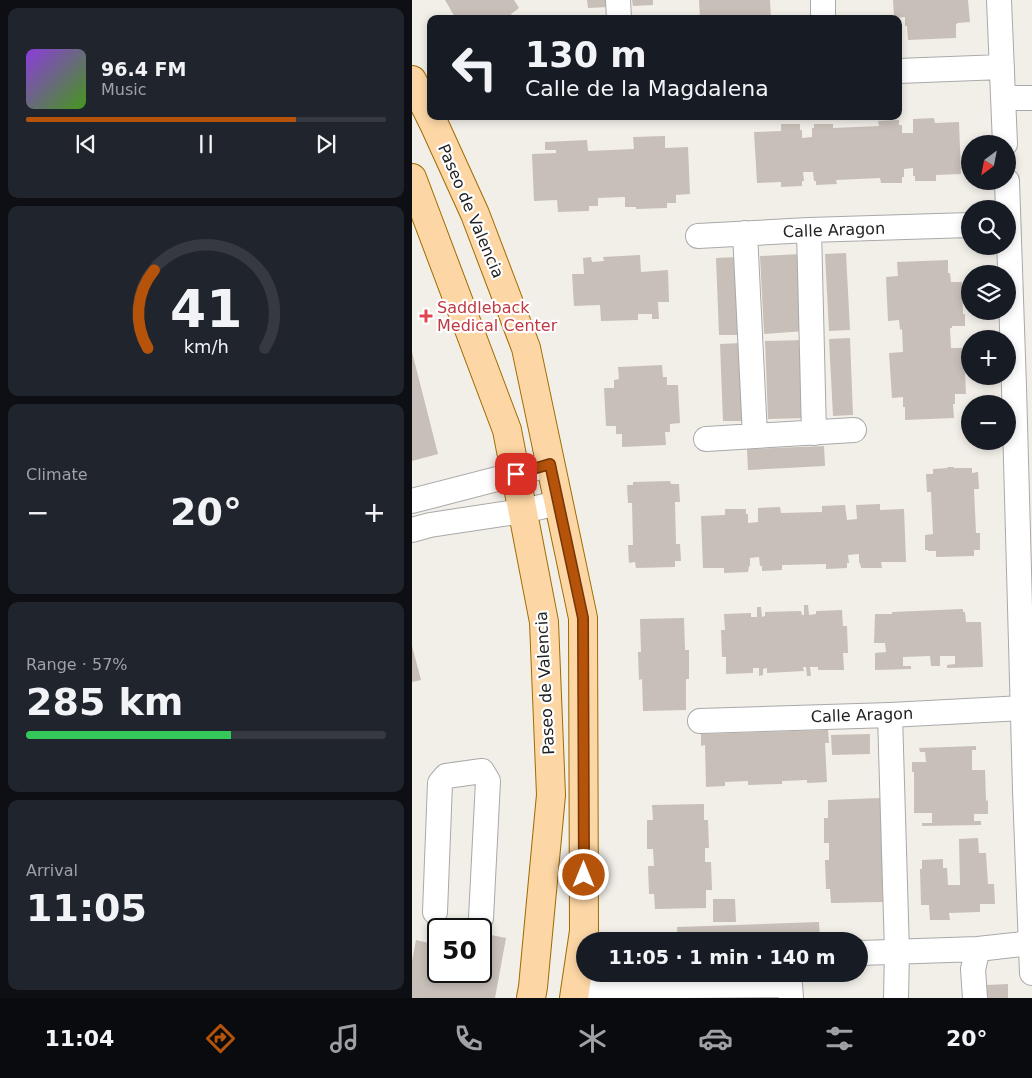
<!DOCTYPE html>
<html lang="en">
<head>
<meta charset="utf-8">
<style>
	body { margin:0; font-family:"DejaVu Sans",sans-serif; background:#20242c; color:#f1f3f6; height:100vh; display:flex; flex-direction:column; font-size:19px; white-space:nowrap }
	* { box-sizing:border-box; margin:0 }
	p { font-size:16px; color:#9ea1a6 }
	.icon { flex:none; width:28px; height:28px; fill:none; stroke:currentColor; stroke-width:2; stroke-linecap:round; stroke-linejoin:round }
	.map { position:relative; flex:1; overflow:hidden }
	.side { display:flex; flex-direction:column; gap:8px; padding:8px; background:#0d0f14; width:412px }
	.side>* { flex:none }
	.banner { position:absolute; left:15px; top:15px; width:475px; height:105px; border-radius:10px; box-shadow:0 2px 8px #0003; background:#171b24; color:#f1f3f6; overflow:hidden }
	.needle { width:32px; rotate:212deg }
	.controls { position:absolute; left:549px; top:135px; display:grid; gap:10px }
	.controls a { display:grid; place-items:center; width:55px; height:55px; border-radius:50%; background:#171b24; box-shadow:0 2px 8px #0003; font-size:25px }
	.speed { position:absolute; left:15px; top:918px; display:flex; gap:10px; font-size:25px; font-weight:700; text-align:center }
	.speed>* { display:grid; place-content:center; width:65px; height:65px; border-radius:50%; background:#171b24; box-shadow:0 2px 8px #0003; line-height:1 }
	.speed .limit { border:2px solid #111; border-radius:8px; background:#fff; color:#111 }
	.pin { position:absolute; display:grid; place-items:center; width:42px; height:42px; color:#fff; margin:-21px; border-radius:10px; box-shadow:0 2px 8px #0006 }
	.me { position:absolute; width:55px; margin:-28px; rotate:0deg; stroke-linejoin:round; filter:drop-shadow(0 0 4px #0008) }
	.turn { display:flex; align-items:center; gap:18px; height:105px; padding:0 15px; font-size:22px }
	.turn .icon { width:65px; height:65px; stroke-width:2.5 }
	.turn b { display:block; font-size:35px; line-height:42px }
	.big { font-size:38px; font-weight:700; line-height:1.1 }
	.side .card { flex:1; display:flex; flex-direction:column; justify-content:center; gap:8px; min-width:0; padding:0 18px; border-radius:10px; background:#20242c }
	.side .dial { align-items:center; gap:0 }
	.dial svg { height:130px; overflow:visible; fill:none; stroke:#363941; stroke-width:7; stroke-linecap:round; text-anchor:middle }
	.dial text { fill:#f1f3f6; stroke:none }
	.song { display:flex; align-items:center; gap:15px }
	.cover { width:60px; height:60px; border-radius:8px; background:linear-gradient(135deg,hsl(270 70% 55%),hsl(100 70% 35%)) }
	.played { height:5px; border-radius:2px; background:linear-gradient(90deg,#b45309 75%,#363941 75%) }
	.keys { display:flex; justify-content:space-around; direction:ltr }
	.heat { display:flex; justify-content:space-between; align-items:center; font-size:28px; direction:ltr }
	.charge { height:8px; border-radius:4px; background:linear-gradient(90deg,#34c759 57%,#363941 0) }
	.trip { position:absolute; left:164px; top:932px; width:292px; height:50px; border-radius:25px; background:#171b24; box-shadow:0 2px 8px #0003; font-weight:700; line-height:50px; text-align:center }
	.menu { display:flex; height:80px; justify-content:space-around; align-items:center; background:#090b0e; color:#9ea1a6 }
	.menu .icon { width:35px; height:35px }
	.menu .current { color:#b45309 }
	.menu b { font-size:22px; color:#f1f3f6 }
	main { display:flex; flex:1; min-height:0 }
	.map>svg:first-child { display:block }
	.building { fill:#c7bfb8 }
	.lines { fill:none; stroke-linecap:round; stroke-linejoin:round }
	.minor-casing { stroke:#a9a9a9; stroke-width:26 }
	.major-casing { stroke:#a06b00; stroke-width:30 }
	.minor { stroke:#fff; stroke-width:24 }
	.major { stroke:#fcd6a4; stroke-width:28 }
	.route-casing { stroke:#753606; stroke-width:12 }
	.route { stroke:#b45309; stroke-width:9 }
	.health-dot { fill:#e0444e; stroke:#fff; stroke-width:2 }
	.labels { text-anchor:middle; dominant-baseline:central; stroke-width:4.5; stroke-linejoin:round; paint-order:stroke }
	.street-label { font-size:16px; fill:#222; stroke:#fff }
	.health-label { font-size:16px; fill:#be3a42; stroke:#fff; text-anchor:start }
</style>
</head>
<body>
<main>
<section class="side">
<div class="card">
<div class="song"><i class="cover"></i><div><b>96.4 FM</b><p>Music</p></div></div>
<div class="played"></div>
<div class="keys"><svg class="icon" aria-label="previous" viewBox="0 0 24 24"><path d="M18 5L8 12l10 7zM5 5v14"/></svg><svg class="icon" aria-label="pause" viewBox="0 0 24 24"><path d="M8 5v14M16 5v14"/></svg><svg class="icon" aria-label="next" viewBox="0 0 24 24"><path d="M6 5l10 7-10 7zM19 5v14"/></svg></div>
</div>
<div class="card dial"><svg viewBox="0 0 100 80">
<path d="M14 69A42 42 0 1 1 86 69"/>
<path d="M14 69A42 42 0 0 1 18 21" stroke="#b45309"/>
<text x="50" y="56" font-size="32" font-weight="700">41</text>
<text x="50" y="72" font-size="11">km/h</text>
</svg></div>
<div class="card"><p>Climate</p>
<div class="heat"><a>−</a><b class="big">20°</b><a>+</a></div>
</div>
<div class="card"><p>Range · 57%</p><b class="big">285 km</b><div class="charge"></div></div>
<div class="card"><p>Arrival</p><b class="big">11:05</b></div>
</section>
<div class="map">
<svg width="620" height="998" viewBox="0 0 620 998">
	<rect width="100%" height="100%" fill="#f2efe9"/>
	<path class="building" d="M33 0H102L107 8 99 14 102 19H44Z
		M175 0H196V7L176 8Z
		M220 0H241V5L221 6Z
		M287 0H358L359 19H288Z
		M481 0H556L558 22 545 23V24H544V38L496 40 495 26H493V17L482 18Z
		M522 118 523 123 547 122 549 174 524 175V181H503V176H501V168L492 169V177H490V183H469L468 178 424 180 425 184 404 185V181H402L401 172H391L392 181H390V186L369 187V182L345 183 342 132 369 131V124H388V130H390V138L400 137V128H402V124H421V128L467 126 466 121 487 120V125H490V133H501V119Z
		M253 136V148L276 147 278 194 264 195V203H255V208L224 209V207H213V197L186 198V206H177V211L146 212 145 200 122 201 120 154 144 153V150H133V142L175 140 176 151 222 149 221 137Z
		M434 253 438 330 417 331 413 254Z
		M389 254 393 331 352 334 348 256Z
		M228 255 229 272 256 270 257 302H246L247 319H240V314H226V320L189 321 188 305 162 306 160 274H172L171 258 179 257 180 262 192 261 191 257Z
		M325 257 328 335H307L304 258Z
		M536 260V273H538L539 282H550L551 314H553V326H540V328H538L539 348H552L554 394H543V404H541L542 418 493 420V407H491V397L480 398 477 353 491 352 490 329 488 330 487 320 476 321 474 277 486 276 485 262Z
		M438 338 441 415 421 416 417 339Z
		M393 340 397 418 356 419 353 341Z
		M329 343 332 421H311L308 344Z
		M0 352 26 454 0 461Z
		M250 365 251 377H255V385H266L268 423 258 424V432H253L254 445 210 447V434H204V426H194L192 388H202V380L207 379 206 367Z
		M412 446 413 466 336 470 335 449Z
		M535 467H542V468H560V473L566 472 567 489H562L564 533H568V550H562V556L524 557V551H516V550H513V535L521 534 519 492H515L514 474H521V469L536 468Z
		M258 481 259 484H267L268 502H263L264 544H268L269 561H263V567L224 568 223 562 217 563 216 545H221L220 503H216L215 485H221V482Z
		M468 504V510L492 509 494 562H469L470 568H449L448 563H447V554L436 555 437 563H435V568L414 569V564L370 565V570L350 571V566H348L347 557 338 558V566H337L336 572 312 573V568H291L289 516 313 515V509H334V514H336V523L346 522V508L368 507 369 513 410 512V506L433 505 435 520 445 519 444 505Z
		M392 605H396L397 615 404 614V611L430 610 431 626H435L436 653H431L432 670H406V667H398L399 676H395L394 667H391L392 671 355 673V668L351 669V675L347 676V668H341V673L314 674V657H310L309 630H313L312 614 339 613V617H345V607H349L350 617 353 616V612L389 611 390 615H392Z
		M551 609V612H553L554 622H569L571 667 535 668V665L543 664V656H528V666H519L518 656 491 657V666H499V669L463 670V653L474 652 473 643H462L463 614H480V612Z
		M272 618 273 650H277V679H274V710L231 711 230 679 227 680 226 652H229L228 619Z
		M0 646 9 680 0 682Z
		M416 730 417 743H413L415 782 395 783V780L370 781V784L336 785V781L313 782V786L294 787 293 745 289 746V734Z
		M458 734V754L420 755 419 735Z
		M564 746V750H560V770H573L574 801 576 800V814H562V821H569V825L510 826V823H520V813H502V772H500V762H514L513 752H508L507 748Z
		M468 798V813H472L473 842H469L470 858H474V887H470L471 902 419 903 418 889H414L413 860H417V843H412V818H416V800Z
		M292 804V820H296L297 848H293V862H299L300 890H294V908L243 909 242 894H237L236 866H242L241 849H235V820H241L240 805Z
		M566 838 567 853H574L576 884H582L583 904H568V912L537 913 538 920H518L517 905H509L508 869H510V860L531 859V868H535L536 885H548L547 839Z
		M301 899H323L324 922H301Z
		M407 922 408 941H266L265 927Z
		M69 933 94 938 83 998H0V961L4 940 26 945V971H69Z
		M596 984V998H574V985Z"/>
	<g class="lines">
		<g class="minor-casing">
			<path id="minor" d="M206 0 207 19
				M411 0V19
				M587 0 593 144
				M486 71 590 67
				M591 98H620
				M595 181 602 387 613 790 620 973
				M397 230 402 433
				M333 233 343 436
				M286 236 397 230 558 225
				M294 439 442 430
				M0 501 104 474 138 464
				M0 530 18 525 111 511 146 503
				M478 715 485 952 484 998
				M288 721 478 715 611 708
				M23 912 28 783 34 776 70 771 76 781 69 918
				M448 953 566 949 619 943
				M164 987 378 985 379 998
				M563 998 561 969 566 949"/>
		</g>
		<g class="major-casing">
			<path id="major" d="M0 80 22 124 63 214 114 348 171 618 172 931 162 998
				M0 178 95 430 132 622 139 795 121 987 119 998"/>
		</g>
		<use href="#minor" class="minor"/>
		<use href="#major" class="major"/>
	</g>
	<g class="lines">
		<g class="route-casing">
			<path id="route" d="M104 474 138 464 171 618 172 875"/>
		</g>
		<use href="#route" class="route"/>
	</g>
	<path class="health-dot" d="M11.5 308.5h5v5h5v5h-5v5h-5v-5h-5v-5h5z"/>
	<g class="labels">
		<g class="street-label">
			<text transform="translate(59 211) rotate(67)">Paseo de Valencia</text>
			<text transform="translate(422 230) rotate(-2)">Calle Aragon</text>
			<text transform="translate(133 683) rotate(-93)">Paseo de Valencia</text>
			<text transform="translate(450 715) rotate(-2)">Calle Aragon</text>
		</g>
		<g class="health-label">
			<text x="25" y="307">Saddleback<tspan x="25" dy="18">Medical Center</tspan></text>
		</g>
	</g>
</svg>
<div class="controls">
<a><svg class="needle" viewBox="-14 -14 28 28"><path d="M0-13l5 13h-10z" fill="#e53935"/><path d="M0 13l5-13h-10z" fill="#9ea1a6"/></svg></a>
<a><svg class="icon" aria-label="search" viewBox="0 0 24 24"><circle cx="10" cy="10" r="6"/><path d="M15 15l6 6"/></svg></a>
<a><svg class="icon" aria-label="layers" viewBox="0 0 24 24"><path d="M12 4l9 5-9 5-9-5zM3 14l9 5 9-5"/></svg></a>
<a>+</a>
<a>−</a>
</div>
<div class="speed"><div class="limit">50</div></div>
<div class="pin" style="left:104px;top:474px;background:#d93025"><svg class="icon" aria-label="arrive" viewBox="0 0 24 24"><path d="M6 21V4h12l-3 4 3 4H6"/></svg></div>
<svg class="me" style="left:172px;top:875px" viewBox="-20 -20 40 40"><circle r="17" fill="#b45309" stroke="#fff" stroke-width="3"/><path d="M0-11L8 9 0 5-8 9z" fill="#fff"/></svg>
<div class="trip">11:05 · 1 min · 140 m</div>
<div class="banner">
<div class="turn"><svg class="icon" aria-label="left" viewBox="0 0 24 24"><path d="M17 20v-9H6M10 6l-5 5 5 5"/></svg><div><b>130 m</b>Calle de la Magdalena</div></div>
</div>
</div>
</main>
<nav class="menu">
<b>11:04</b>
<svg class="icon current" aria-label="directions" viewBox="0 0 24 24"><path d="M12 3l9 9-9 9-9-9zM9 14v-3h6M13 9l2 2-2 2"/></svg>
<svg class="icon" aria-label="music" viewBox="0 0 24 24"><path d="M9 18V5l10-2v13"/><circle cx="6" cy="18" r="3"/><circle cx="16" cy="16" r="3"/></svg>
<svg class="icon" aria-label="phone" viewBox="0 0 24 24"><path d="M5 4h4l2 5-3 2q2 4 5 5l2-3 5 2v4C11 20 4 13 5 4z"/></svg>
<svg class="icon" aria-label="climate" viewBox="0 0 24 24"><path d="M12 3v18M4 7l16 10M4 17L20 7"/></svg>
<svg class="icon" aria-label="car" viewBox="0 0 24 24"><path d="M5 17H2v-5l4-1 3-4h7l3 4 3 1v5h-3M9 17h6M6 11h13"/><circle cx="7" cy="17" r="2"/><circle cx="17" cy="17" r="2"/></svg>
<svg class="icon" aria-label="filters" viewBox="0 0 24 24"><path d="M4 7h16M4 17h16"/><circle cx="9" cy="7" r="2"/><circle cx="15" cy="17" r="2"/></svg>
<b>20°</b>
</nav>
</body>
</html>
